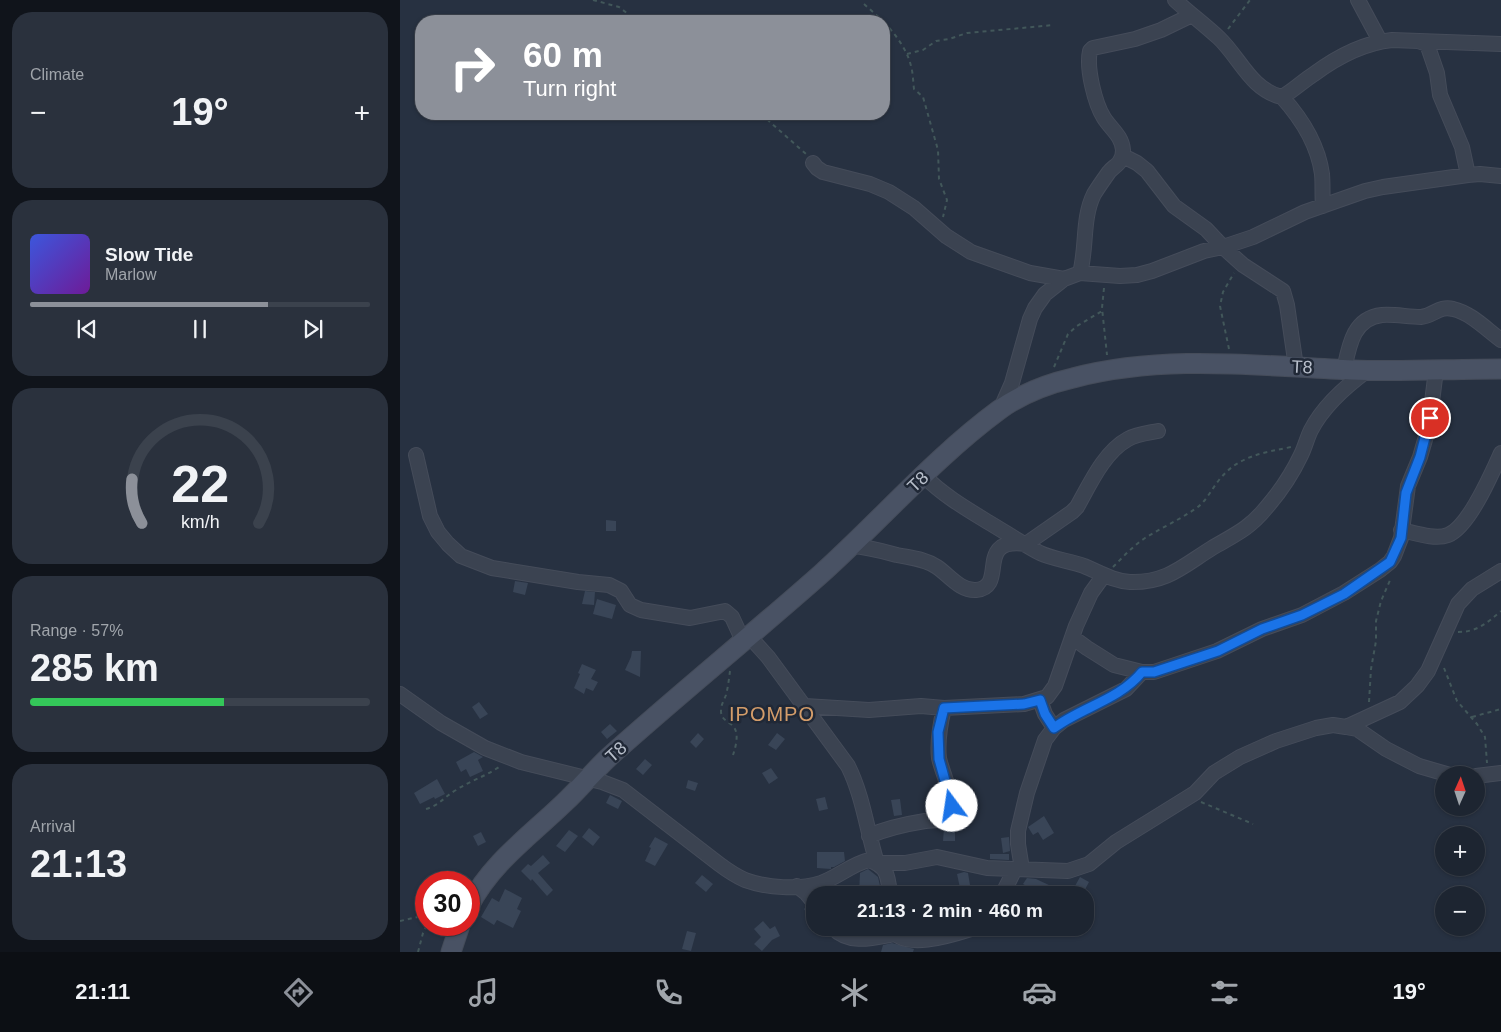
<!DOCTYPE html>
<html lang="en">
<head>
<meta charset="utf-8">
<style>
	body { margin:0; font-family:Helvetica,sans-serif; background:#2a313d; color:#f1f3f6; height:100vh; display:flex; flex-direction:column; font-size:19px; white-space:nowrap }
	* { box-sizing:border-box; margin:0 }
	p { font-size:16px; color:#a0a5ab }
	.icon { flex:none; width:28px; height:28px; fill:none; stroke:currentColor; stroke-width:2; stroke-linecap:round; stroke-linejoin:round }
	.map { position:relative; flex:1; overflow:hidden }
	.details { display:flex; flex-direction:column; gap:12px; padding:12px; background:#10141b; width:400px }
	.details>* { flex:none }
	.guide { position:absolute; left:15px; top:15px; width:475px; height:105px; border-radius:20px; box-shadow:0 1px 4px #0004,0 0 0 1px #3b424d; background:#8c9099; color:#fff; overflow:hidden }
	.needle { width:32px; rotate:3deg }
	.buttons { position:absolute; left:1035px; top:766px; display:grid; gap:10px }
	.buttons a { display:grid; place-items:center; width:50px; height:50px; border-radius:50%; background:#1d2531; box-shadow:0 1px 4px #0004,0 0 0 1px #3b424d; font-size:25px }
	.speed { position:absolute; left:15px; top:871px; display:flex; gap:10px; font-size:25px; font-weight:700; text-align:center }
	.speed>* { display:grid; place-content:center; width:65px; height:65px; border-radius:50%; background:#1d2531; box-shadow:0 1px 4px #0004,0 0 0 1px #3b424d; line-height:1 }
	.speed .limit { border:8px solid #d22; background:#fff; color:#111 }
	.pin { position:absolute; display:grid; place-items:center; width:42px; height:42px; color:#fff; margin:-21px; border:2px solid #fff; border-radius:50%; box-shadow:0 1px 5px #0007 }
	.me { position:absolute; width:55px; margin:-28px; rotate:346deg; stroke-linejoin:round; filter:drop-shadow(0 0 4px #0008) }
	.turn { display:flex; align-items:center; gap:18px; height:105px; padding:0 25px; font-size:22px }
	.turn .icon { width:65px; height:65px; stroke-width:2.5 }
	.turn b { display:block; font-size:35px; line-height:42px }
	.big { font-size:38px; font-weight:700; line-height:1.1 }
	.details .widget { flex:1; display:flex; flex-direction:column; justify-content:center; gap:8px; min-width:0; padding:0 18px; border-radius:20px; background:#2a313d }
	.details .dial { align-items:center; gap:0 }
	.dial svg { height:130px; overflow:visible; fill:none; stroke:#3b424d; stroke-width:7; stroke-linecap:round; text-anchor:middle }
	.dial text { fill:#f1f3f6; stroke:none }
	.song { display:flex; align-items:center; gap:15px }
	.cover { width:60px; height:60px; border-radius:8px; background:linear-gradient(135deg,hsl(230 70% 55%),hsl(280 70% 35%)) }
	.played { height:5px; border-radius:2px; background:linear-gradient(90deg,#8c9099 70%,#3b424d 70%) }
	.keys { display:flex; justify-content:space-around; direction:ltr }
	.heat { display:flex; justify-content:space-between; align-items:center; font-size:28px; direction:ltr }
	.charge { height:8px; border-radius:4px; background:linear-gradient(90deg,#34c759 57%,#3b424d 0) }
	.trip { position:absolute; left:406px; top:886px; width:288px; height:50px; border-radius:20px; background:#1d2531; box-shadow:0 1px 4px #0004,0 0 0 1px #3b424d; font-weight:700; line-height:50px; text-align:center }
	.tab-bar { display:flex; height:80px; justify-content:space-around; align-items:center; background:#0c0f14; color:#a0a5ab }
	.tab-bar .icon { width:35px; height:35px }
	.tab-bar .selected { color:#8c9099 }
	.tab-bar b { font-size:22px; color:#f1f3f6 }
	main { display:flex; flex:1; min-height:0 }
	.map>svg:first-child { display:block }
	.building { fill:#394557 }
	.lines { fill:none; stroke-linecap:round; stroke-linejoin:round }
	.street-casing { stroke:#454c5a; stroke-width:16 }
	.secondary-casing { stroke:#454c5a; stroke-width:21 }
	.path { stroke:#42575a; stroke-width:2; stroke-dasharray:4 4; stroke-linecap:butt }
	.street { stroke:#3b4351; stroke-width:14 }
	.secondary { stroke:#495264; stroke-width:19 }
	.route-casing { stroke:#114b97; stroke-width:12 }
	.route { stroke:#1a73e8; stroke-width:9 }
	.labels { text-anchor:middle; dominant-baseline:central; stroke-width:5; stroke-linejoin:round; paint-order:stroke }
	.street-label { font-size:18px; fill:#b8bfcb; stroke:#202836 }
	.quarter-label { font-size:20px; letter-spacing:1px; fill:#d49d6a; stroke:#202836 }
</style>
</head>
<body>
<main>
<section class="details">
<div class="widget"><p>Climate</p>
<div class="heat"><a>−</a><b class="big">19°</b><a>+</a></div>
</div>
<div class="widget">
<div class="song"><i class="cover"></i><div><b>Slow Tide</b><p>Marlow</p></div></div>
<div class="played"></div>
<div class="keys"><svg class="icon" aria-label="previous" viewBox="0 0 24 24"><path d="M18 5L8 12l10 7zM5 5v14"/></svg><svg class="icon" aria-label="pause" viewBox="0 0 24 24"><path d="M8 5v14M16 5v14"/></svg><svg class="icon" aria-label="next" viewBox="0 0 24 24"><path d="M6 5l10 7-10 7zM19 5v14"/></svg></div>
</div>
<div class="widget dial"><svg viewBox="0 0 100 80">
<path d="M14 69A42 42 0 1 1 86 69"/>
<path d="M14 69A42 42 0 0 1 8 42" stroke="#8c9099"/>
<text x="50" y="56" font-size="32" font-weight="700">22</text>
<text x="50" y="72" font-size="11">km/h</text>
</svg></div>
<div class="widget"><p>Range · 57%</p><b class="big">285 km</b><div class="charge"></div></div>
<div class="widget"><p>Arrival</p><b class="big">21:13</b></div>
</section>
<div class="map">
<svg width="1101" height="952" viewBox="0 0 1101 952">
	<rect width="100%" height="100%" fill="#273141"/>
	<path class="building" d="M206 520 216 521V531H206Z
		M115 581 128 583 125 595 113 592Z
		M185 591 195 592 194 605 182 604Z
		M197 599 216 605 212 619 193 614Z
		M232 651H241L240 677 225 670 231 657Z
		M182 664 196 670 191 679 198 682 193 691 186 688 184 694 174 688 180 674 178 673Z
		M79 702 88 714 80 719 72 707Z
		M210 724 217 731 207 739 201 732Z
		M298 733 304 739 296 748 290 742Z
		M377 733 385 739 376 750 368 745Z
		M74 752 83 757 78 760 83 771 70 777 66 769 61 772 56 762Z
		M245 759 252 765 243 775 236 769Z
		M371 768 378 778 369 784 362 773Z
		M37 779 45 794 35 799 34 797 20 804 14 793Z
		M288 780 298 783 295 791 286 788Z
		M210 795 222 801 218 809 206 803Z
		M425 797 428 809 419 811 416 799Z
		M500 799 502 815 494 816 491 800Z
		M644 816 654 833 643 840 638 832 633 835 628 827Z
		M547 827H555V841H543L544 828Z
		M189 828 200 837 193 846 182 837Z
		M169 830 178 836 165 852 156 846Z
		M81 832 86 842 78 846 73 836Z
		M255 837 268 844 255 866 245 861 251 848 249 847Z
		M609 837 610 851 603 853 601 838Z
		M417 852H444L445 861 434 867H431V869L417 868Z
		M590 854H609V860L590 859Z
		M143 855 150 863 138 873 153 890 147 896 132 879 131 881 121 871 128 864 131 866Z
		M468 869 478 877 481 890H474V894H459L460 873Z
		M564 872 568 873 570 885 560 888 557 874Z
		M302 875 313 884 306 892 295 883Z
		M680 877 689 882 682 895H670Z
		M627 878 636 879 651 886 647 895H635L637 892 623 884Z
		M105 889 122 898 117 909 121 911 113 928 97 920 94 925 81 917 92 898 99 902Z
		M406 907 411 912 415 913V927L404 909Z
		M363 921 370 929 375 926 380 936 372 940 362 951 354 944 361 937 354 929Z
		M287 931 296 933 291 951 282 949Z
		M492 943 514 949 513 952H481L483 945Z"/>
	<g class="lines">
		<g class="street-casing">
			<path id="street" d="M775 0C789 13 805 25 819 38 840 58 851 90 882 97 894 90 903 81 914 74 937 57 963 43 992 40L1101 44
				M958 0 980 41
				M1018 41 1027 44 1037 73 1040 95 1062 147 1068 175
				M882 97C901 118 918 145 922 174 923 185 922 195 923 206
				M723 156 737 163 747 171 774 206 806 229 823 247 843 265 883 291 887 305 896 367
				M413 163 417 168 423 172 470 184 489 192 514 208 546 236 571 252 630 273 664 279
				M680 273C687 247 682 218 694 194 699 186 704 179 709 172 712 168 718 165 720 161 722 158 723 154 723 150 722 136 711 129 704 118 695 104 686 68 690 51L693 48 735 39 761 30 792 15
				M944 370C949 346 953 318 982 315 995 314 1008 317 1021 317 1033 316 1040 305 1053 309 1071 313 1086 329 1101 340
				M601 408 612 383 630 319 635 308 645 294 664 279 680 273 720 276 737 275 752 271 804 251 823 247 853 237 905 212 965 191 983 187 1068 175 1080 174 1101 176
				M16 455 30 516 38 532 48 544 61 556 92 568 178 582 209 585 221 591 230 605 241 610 290 618 325 611 332 617 343 641
				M524 476C543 495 565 508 588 522 605 532 623 544 640 553 653 559 670 561 684 566 699 572 713 581 730 582 767 583 783 566 812 548 834 535 849 529 866 508 880 492 892 474 901 455 905 447 907 438 911 430 924 405 946 386 968 370
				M1001 530C1015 533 1035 540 1048 535 1069 527 1092 473 1101 453
				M452 546C468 547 482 551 497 555 511 558 525 559 537 567 549 575 560 591 576 590 609 587 573 537 626 544L672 512 677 507C690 484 704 452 728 439 737 434 748 433 758 431
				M349 636 368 657 448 766C463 796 467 831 477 863
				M672 637 687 648 714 665 742 672H754L817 651 862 629 902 615 944 593 980 570 990 562 994 556 1001 538 1008 486 1020 457 1029 426 1036 370
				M0 694 41 723 85 748 121 762 202 782 223 790 319 864C327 870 336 876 345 880 367 888 399 890 421 883 438 877 452 864 469 860 488 867 488 876 490 895
				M640 700 645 714 654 728
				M405 706 469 710 521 706 544 708 624 704 647 697 655 686 676 626 691 593 704 575
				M946 727 957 729 986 749 1019 766 1050 775
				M1076 776 1101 773
				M469 836C487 828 506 824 525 821 532 820 542 821 548 817 560 810 541 770 539 758 537 741 540 725 544 708
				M477 863H505L537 857 587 868 668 871 689 864 716 842 795 793 814 773 840 757 876 741 916 728 933 725 946 727 1000 702 1017 686 1028 671 1058 604 1072 589 1101 571
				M622 869 618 844V831L627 793 645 740 654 728 664 720 726 689 742 672
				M397 886 406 893 415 904
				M602 895 615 869
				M433 928C450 945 473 938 495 934
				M491 928C502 952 555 934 574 928"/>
		</g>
		<g class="secondary-casing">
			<path id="secondary" d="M69 906C91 863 131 835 165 802 180 788 194 771 209 757 278 695 351 636 421 574 481 520 534 458 599 410 621 394 647 384 673 378 764 354 859 366 952 370 1001 372 1051 369 1101 369
				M51 952 60 925"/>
		</g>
		<path class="path" d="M193 0 219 7 237 21
			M464 4 483 21
			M484 22C495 34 507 49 511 66 513 73 513 81 514 89L523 97 538 150 539 179 547 200 543 217
			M828 29 850 0
			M507 54 523 50 536 41 549 39 567 33 654 25
			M361 114 406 154
			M704 288 702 308 707 355
			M829 349 820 306 823 292 834 273
			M654 367 668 334 677 326 702 311
			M713 567C723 557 733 546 745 538 761 528 779 520 795 509 806 502 811 490 819 480 838 456 862 453 891 447
			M1058 632C1077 632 1087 623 1101 611
			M1044 668 1057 701 1077 724 1085 737 1087 763
			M330 671C329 679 328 687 326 695 324 700 321 705 321 710 320 728 346 716 333 755
			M969 702 971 669 976 641V621L981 601 991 578
			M1072 717 1101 709
			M801 802 853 824
			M26 809C40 805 44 797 56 790 70 781 84 777 99 767
			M0 921 26 915
			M18 952 23 933 27 925"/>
		<use href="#street" class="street"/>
		<use href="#secondary" class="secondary"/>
	</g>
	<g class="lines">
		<g class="route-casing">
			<path id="route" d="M552 806 539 759 538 732 544 708 624 704 640 700 645 714 654 728C682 707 719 700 742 672H754L818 651 862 629 902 615 944 594 990 562 1001 538 1006 493 1020 457 1030 418"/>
		</g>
		<use href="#route" class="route"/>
	</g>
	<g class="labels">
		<g class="street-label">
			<text transform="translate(902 367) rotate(3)">T8</text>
			<text transform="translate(518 482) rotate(-44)">T8</text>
			<text transform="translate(216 752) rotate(-42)">T8</text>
		</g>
		<g class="quarter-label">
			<text x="372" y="714">IPOMPO</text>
		</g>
	</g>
</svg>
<div class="buttons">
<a><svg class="needle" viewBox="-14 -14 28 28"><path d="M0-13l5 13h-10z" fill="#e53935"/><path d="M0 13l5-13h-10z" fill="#a0a5ab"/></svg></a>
<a>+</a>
<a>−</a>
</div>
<div class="speed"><div class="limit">30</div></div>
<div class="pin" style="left:1030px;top:418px;background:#d93025"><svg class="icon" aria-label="arrive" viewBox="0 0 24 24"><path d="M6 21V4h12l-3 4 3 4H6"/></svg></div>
<svg class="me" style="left:552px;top:806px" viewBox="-20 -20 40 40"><circle r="19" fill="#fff"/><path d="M0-13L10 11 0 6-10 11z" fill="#1a73e8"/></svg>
<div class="trip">21:13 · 2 min · 460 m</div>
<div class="guide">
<div class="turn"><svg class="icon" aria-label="right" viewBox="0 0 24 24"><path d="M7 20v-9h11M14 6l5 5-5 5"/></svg><div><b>60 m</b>Turn right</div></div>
</div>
</div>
</main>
<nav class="tab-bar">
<b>21:11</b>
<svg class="icon selected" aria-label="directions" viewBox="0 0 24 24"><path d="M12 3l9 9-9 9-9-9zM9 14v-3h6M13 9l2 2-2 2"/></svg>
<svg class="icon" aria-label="music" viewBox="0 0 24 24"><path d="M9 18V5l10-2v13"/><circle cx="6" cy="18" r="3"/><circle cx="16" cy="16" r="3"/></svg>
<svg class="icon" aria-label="phone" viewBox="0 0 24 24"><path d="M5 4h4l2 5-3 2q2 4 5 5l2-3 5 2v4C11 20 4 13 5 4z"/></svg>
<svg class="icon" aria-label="climate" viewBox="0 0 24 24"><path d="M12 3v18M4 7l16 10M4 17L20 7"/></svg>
<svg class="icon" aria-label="car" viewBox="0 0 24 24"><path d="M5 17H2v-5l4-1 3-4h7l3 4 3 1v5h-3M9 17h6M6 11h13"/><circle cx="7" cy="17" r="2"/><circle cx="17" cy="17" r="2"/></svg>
<svg class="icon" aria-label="filters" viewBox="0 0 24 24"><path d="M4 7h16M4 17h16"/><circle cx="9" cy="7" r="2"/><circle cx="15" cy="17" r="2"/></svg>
<b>19°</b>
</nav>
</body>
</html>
